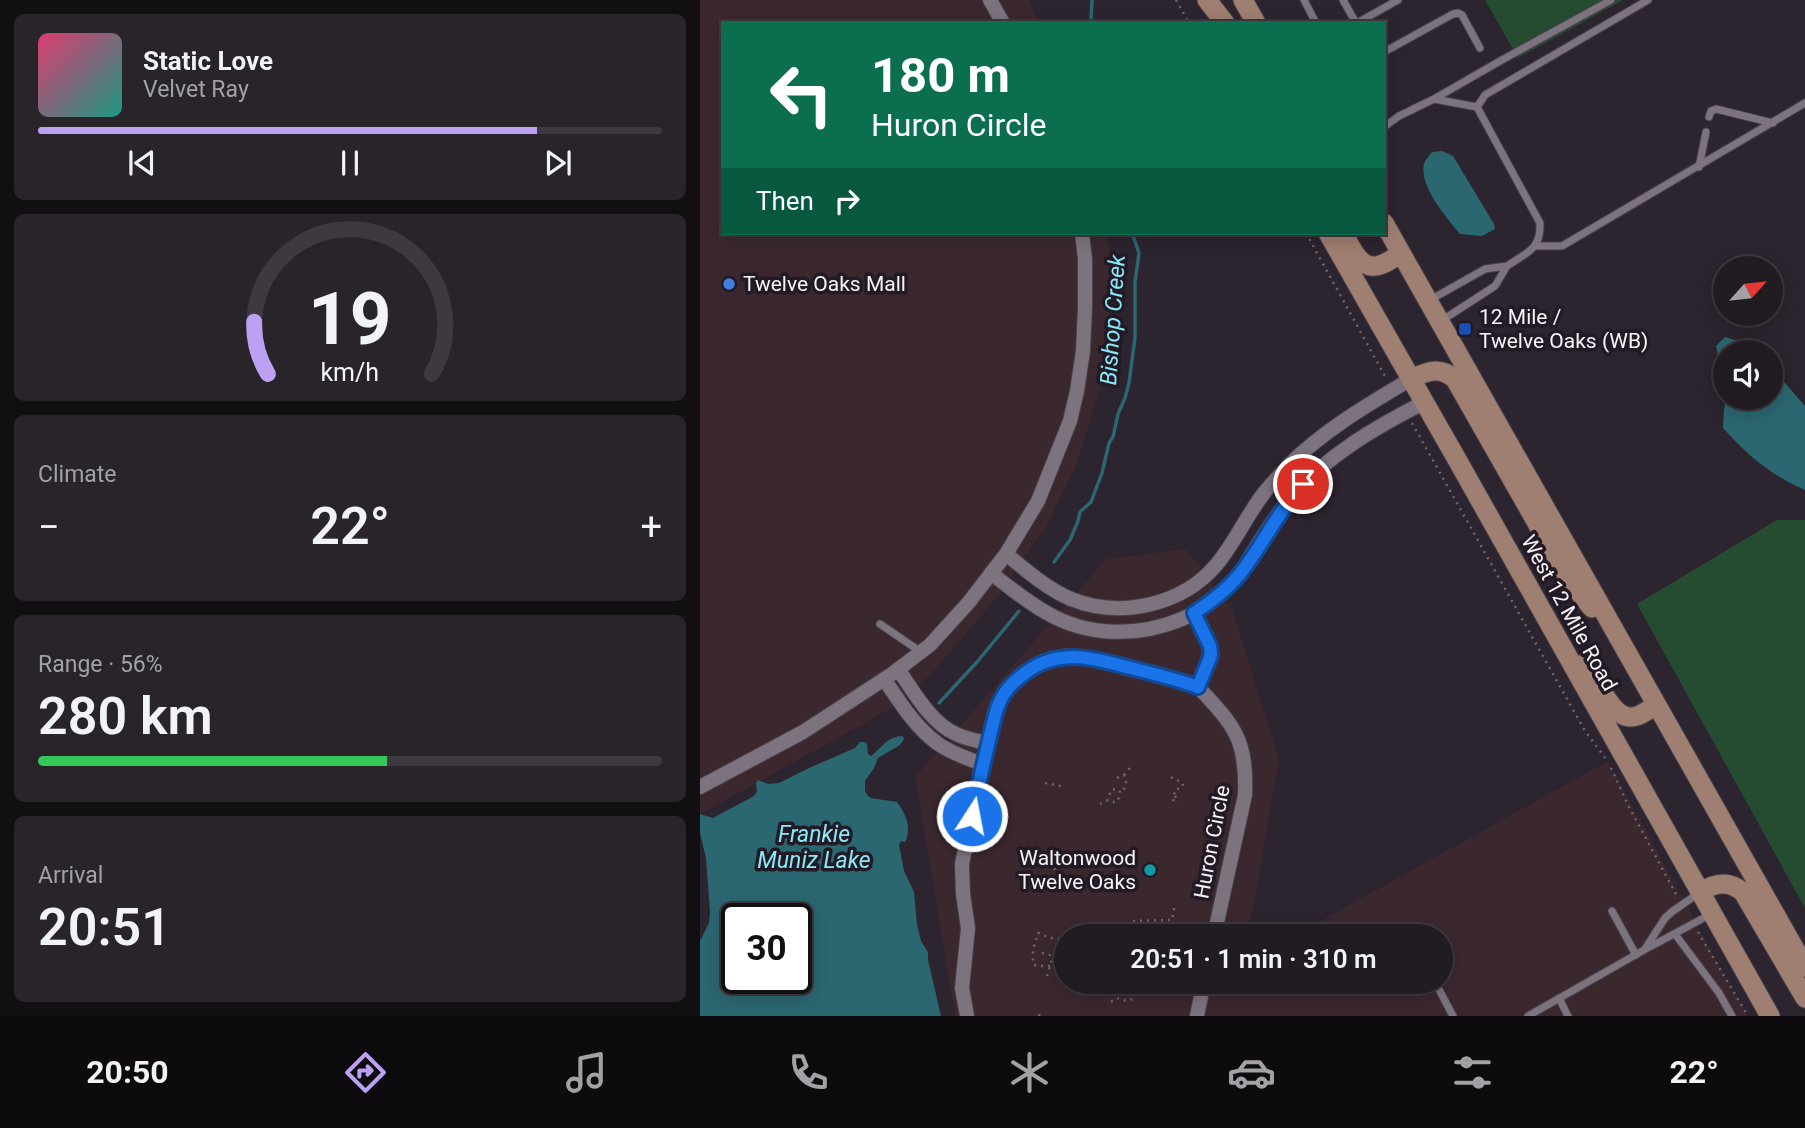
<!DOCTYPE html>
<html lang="en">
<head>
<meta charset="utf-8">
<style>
	body { margin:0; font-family:Roboto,sans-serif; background:#29242a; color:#f1f3f6; height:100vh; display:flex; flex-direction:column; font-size:26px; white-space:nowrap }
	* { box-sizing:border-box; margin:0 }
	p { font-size:23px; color:#a2a1a5 }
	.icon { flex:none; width:38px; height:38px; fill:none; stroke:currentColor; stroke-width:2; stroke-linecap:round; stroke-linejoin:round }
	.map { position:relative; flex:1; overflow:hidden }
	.side { display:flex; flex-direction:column; gap:14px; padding:14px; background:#120f13; width:700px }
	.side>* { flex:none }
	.top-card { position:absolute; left:21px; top:21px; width:665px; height:214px; border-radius:0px; box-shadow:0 4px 18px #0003,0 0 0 2px #3e3940; background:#0b6e4f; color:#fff; overflow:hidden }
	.needle { width:46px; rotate:63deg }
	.fabs { position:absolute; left:1013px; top:256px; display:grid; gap:14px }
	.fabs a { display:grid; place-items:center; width:70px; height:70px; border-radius:50%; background:#211b22; box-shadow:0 4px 18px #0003,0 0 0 2px #3e3940; font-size:35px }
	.speed { position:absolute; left:21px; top:903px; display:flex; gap:14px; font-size:35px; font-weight:700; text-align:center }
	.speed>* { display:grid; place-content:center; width:91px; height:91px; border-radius:50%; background:#211b22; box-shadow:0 4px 18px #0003,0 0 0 2px #3e3940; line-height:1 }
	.speed .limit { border:4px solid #111; border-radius:10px; background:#fff; color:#111 }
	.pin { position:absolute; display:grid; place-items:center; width:60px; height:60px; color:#fff; margin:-30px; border:4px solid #fff; border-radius:50%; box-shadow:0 2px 7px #0007 }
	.me { position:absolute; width:77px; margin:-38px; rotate:11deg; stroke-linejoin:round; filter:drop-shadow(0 0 5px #0008) }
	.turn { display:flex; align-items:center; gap:24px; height:147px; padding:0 35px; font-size:32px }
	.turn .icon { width:91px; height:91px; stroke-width:2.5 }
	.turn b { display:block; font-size:49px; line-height:60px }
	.then { display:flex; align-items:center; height:66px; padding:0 35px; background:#0003; gap:14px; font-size:26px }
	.big { font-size:52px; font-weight:600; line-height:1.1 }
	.side .widget { flex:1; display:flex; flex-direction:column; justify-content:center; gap:10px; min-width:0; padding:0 24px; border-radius:10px; background:#29242a }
	.side .dial { align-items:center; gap:0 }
	.dial svg { height:182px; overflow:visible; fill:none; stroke:#3e3940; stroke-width:7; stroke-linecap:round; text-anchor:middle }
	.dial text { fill:#f1f3f6; stroke:none }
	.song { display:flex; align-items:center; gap:21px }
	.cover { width:84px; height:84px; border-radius:10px; background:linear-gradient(135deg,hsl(340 70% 55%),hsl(170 70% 35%)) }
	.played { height:7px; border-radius:4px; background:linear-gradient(90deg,#bca0f2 80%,#3e3940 80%) }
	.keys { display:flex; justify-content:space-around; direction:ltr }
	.heat { display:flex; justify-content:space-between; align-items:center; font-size:38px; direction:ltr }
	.charge { height:10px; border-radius:5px; background:linear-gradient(90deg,#34c759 56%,#3e3940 0) }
	.trip { position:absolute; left:354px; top:924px; width:399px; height:70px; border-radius:35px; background:#211b22; box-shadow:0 4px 18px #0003,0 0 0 2px #3e3940; font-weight:600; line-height:70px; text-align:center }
	.tabs { display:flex; height:112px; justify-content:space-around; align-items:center; background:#0d0b0e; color:#a2a1a5 }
	.tabs .icon { width:49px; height:49px }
	.tabs .active { color:#bca0f2 }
	.tabs b { font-size:32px; color:#f1f3f6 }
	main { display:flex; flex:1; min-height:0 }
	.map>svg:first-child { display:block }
	.commercial { fill:#3b282f }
	.green { fill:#254b30 }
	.water { fill:#2b6771; fill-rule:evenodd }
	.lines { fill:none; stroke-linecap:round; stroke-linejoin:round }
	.stream { stroke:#2b6771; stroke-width:3.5 }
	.lane-casing { stroke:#464048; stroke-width:9 }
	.street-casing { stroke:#464048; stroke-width:16 }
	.secondary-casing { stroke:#464048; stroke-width:21 }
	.path { stroke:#6d666f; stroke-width:2.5; stroke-dasharray:2 5; stroke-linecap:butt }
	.lane { stroke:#7d737f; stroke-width:7 }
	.street { stroke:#7d737f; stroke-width:14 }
	.secondary { stroke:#9f7f71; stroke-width:19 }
	.route-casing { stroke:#114b97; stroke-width:18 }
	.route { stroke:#1a73e8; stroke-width:12 }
	.shop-dot { fill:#3f7fe0; stroke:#221a24; stroke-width:2.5 }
	.transit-dot { fill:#1a4fb4; stroke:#221a24; stroke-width:2.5 }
	.culture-dot { fill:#0f9aa8; stroke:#221a24; stroke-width:2.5 }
	.labels { text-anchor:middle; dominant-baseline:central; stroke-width:7; stroke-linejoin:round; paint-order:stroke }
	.poi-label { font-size:21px; fill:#f8f3f9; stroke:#221a24; text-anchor:start }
	.street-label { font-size:21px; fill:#f8f3f9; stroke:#221a24 }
	.water-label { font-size:23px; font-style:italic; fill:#89e9f9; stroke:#221a24 }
</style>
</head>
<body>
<main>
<section class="side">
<div class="widget">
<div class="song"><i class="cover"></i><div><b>Static Love</b><p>Velvet Ray</p></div></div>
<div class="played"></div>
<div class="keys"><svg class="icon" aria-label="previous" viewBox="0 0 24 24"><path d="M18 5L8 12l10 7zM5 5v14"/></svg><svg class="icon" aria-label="pause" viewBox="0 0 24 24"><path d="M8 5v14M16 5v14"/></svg><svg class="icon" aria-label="next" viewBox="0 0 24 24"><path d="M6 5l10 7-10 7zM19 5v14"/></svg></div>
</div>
<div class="widget dial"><svg viewBox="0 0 100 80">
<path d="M14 69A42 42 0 1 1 86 69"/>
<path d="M14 69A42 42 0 0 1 8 46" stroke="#bca0f2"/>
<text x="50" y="56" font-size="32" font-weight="700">19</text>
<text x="50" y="72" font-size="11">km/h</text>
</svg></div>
<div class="widget"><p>Climate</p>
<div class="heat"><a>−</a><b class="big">22°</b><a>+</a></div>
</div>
<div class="widget"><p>Range · 56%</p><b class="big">280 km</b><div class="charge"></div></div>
<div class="widget"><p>Arrival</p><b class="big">20:51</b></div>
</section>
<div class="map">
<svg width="1105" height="1016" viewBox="0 0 1105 1016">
	<rect width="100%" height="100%" fill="#2c242e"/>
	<path class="commercial" d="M0 0H328L340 23H23V233H406L412 262 406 369 376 466 346 527 295 600 230 675 192 708 0 814Z
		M486 549 532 609 579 760 548 936H366V982H740V936H594L908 761 1047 1016H255L215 777 406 559Z"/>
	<path class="green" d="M785 0H923L818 58Z
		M1077 520H1105V908L937 604Z"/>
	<path class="water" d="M742 151 753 156 794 224 795 229 782 236 760 234C747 218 716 183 725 161 727 158 730 155 732 152Z
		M1025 337 1047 344 1055 352H1026L1025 384 1016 346Z
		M1071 367 1105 406V490C1072 476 1047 455 1023 428L1024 409 1027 397H1071Z
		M203 736 204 739 200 745 178 758 174 768 165 781V791L168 796 171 798 197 802C206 814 212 828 205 842L201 841 199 845 204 871 214 892 217 924 221 941 228 952V960L241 1016H0V941L9 923 10 912 6 858 0 833V814L13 818 54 796 57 791 56 783 58 780 68 784 79 783 109 768 155 748 160 742H164L167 744 168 754 171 756C182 748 187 736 203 736ZM37 919H96V978H37Z"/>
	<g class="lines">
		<path class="stream" d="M390 23 391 19 392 0
			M354 562 370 540 378 521 380 512 391 502 402 473 409 443 413 437 418 414 425 398 429 383 435 338V282L439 253 432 233
			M239 703 277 662 319 611"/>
		<g class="lane-casing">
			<path id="lane" d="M604 0 616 23
				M643 0 656 23
				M657 23 698 0
				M684 52 753 14 758 13 762 15 780 48
				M734 99 777 107
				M777 107 785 95 948 0
				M777 107 840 223C841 250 827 252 807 266
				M1009 117 1011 111 1016 109 1073 123
				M684 127 699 116 734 99 800 61 911 0
				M999 167 1006 132
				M837 246H862L1105 103
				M730 300 785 269 807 266 795 286 741 321
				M180 624 221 652
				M912 911 936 955
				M975 934 1019 993 1032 1016
				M945 949 965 918 973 911 999 893
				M735 982 753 1016
				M859 998 868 1016
				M828 1016 944 950 1011 914"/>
		</g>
		<g class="street-casing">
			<path id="street" d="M290 0 303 23
				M306 554C326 570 347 589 371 599 421 619 483 605 517 564 535 542 547 515 564 493 572 483 581 474 589 465 624 430 669 404 711 379
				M291 573C309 587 327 602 347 613 388 637 439 637 482 619 505 609 524 591 540 573 557 547 572 519 592 496 629 454 676 427 725 402
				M494 613C514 650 514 647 498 687 535 726 547 740 545 795L514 936
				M198 669C214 692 230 722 256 734 266 739 277 741 288 743
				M184 679C199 701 215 727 237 743 250 753 267 758 282 764
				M0 787 103 732 192 674 230 645 269 602 306 554 338 501 370 421 377 391 383 351 385 307V259L382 233
				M267 1016 262 988 268 928 263 894 262 864 282 764 298 705 311 684 329 669 347 660 365 656 383 657 472 678 498 687
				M497 1016 504 982"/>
		</g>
		<g class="secondary-casing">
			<path id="secondary" d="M507 0 525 23
				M543 0 556 23
				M684 223 1105 967
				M628 233 759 463 1070 1016
				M643 233C651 246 660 272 680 265 688 263 695 257 701 253
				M711 379C727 371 740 366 755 379L870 581 892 608
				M886 662C895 677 911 718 931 717 940 717 949 709 956 705
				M1000 892C1015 883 1028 880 1043 892L1105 998"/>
		</g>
		<path class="path" d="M476 0 489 23
			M606 233 686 378
			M712 423 885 731 906 759
			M911 768 929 807 977 896
			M424 775 427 771 431 767
			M471 777 475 780 480 781
			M417 778 424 775 426 782 424 789 420 792
			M345 783 365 787
			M475 796 479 802
			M473 801 475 796 474 791 483 786 482 779
			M400 804 408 800 414 802 418 801 420 792 417 789 411 790 408 800
			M354 868 357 873
			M433 921 472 920 475 904
			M998 932 1048 1016
			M369 936 372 935
			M342 953 353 956
			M350 966H337L333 964V950L338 933 350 938 365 939
			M347 976 353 956 361 950 366 939
			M418 982 426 987 428 984H435
			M411 1002C417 997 419 998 426 1001L433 999 437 982
			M339 1016 340 1012"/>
		<use href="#lane" class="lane"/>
		<use href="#street" class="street"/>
		<use href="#secondary" class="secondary"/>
	</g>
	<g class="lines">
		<g class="route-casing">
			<path id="route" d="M272 816C278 788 284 760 291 732 293 724 295 714 298 706 302 695 311 684 320 677 356 646 390 658 431 668 454 674 476 679 498 687L511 655 510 646 494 613C511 602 527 590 540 574 563 545 578 511 603 484"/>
		</g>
		<use href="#route" class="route"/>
	</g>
	<circle class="shop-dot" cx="29" cy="284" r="7"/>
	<rect class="transit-dot" x="758" y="322" width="14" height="14" rx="3.5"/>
	<circle class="culture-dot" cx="450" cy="870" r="7"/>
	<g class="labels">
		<g class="poi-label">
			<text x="43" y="284">Twelve Oaks Mall</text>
			<text x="779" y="317">12 Mile /<tspan x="779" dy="24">Twelve Oaks (WB)</tspan></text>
			<text x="436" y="858" text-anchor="end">Waltonwood<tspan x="436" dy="24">Twelve Oaks</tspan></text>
		</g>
		<g class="street-label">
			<text transform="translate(869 613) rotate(61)">West 12 Mile Road</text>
			<text transform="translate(512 842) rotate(-79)">Huron Circle</text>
		</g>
		<g class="water-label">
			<text transform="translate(413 320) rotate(-86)">Bishop Creek</text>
			<text x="114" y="834">Frankie<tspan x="114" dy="26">Muniz Lake</tspan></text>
		</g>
	</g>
</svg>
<div class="fabs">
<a><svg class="needle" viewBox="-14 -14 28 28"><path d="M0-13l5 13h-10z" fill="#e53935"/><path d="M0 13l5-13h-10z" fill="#a2a1a5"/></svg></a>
<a><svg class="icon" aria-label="sound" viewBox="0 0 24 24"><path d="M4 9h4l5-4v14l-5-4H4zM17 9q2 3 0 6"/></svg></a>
</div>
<div class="speed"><div class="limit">30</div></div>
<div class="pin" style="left:603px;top:484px;background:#d93025"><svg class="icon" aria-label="arrive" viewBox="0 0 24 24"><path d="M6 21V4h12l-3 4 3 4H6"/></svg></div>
<svg class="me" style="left:272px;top:816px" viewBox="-20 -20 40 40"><circle r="17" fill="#1a73e8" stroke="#fff" stroke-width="3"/><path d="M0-11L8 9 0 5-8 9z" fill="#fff"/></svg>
<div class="trip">20:51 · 1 min · 310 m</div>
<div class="top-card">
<div class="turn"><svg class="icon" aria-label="left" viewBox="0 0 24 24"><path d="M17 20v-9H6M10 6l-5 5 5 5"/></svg><div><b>180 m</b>Huron Circle</div></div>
<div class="then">Then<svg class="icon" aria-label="right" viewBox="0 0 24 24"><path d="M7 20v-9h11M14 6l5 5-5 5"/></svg></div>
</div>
</div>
</main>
<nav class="tabs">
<b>20:50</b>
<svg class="icon active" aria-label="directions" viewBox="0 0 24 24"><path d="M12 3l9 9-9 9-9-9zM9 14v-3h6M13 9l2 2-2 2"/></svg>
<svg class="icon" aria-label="music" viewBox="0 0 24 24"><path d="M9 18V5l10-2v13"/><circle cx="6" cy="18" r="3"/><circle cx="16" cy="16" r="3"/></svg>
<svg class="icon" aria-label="phone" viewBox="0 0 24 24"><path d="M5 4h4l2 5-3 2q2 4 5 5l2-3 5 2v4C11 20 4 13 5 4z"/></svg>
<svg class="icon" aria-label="climate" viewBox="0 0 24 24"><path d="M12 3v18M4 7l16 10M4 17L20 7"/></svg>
<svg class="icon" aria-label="car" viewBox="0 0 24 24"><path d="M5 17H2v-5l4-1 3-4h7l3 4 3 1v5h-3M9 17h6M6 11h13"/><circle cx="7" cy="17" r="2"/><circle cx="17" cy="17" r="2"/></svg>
<svg class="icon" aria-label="filters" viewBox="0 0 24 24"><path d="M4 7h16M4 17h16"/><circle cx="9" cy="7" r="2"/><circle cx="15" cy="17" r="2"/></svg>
<b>22°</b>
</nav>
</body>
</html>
